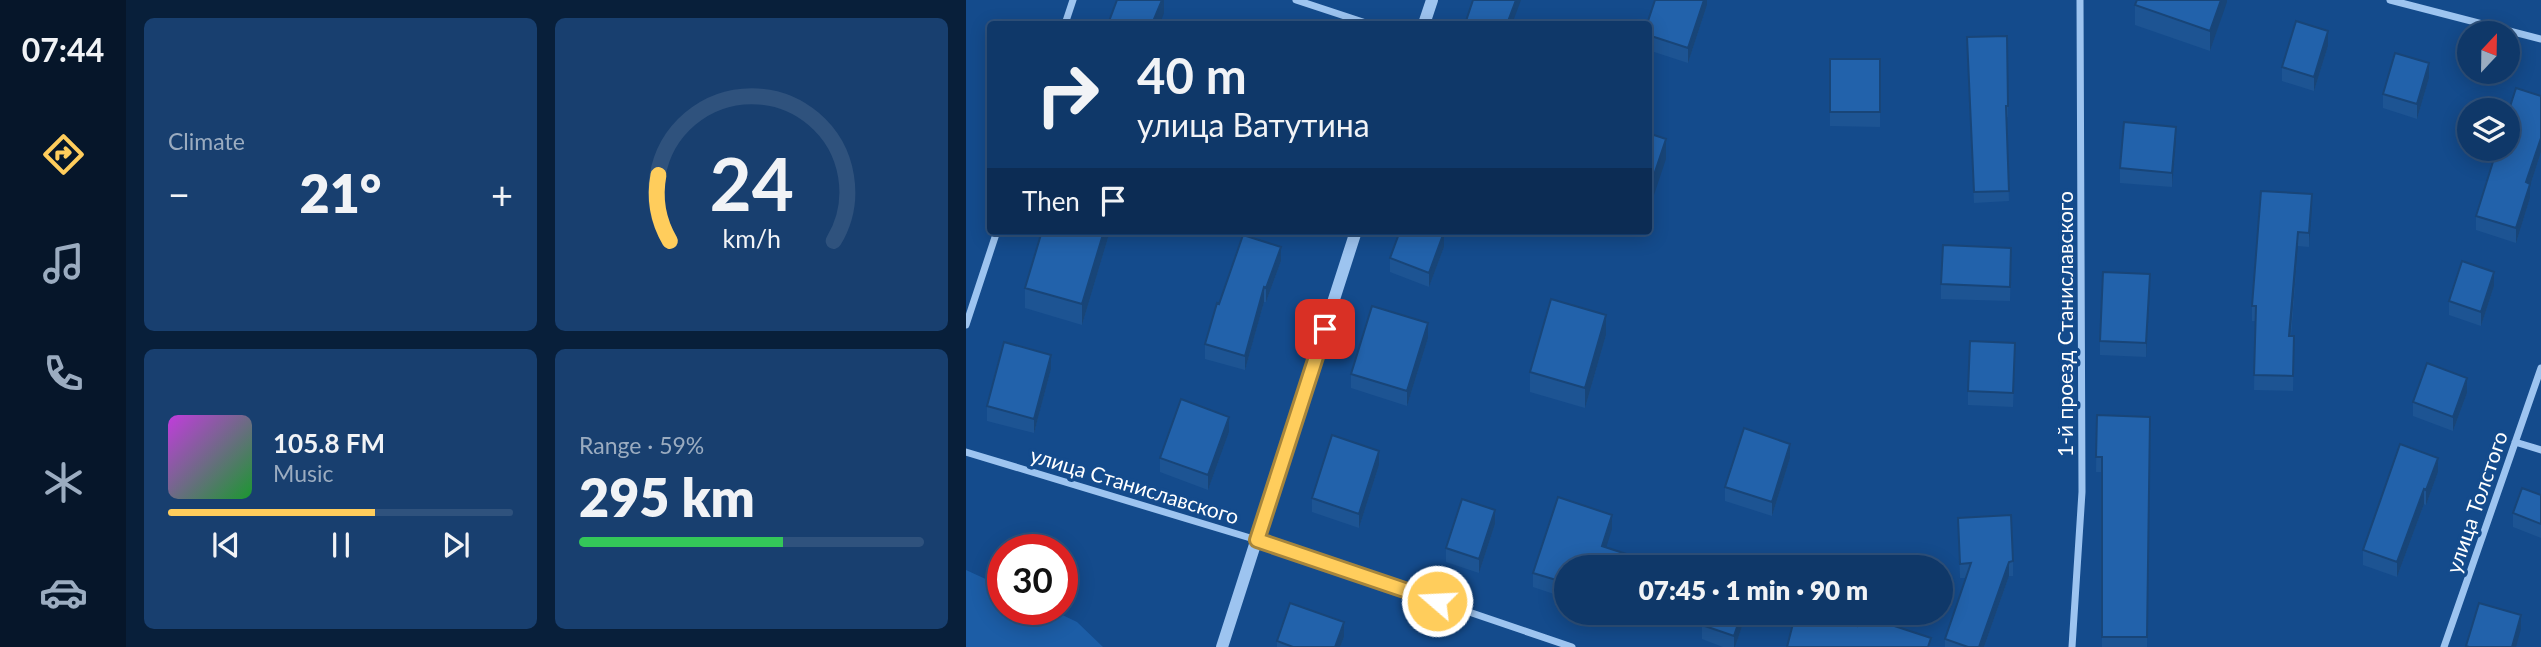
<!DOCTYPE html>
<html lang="en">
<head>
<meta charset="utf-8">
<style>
	body { margin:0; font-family:Lato,sans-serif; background:#183f6f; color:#f1f3f6; height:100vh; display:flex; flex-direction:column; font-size:26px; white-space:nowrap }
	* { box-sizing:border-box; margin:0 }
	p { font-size:23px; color:#9bacc0 }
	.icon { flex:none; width:38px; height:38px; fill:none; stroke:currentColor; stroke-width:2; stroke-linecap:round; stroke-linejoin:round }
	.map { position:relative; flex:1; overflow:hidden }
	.sheet { display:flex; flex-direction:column; gap:18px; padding:18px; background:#081f3a; width:840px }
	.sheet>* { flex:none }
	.banner { position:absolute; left:21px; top:21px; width:665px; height:214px; border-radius:7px; box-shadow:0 4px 18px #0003,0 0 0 2px #2f527d; background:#0f3869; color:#f1f3f6; overflow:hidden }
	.needle { width:46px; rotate:22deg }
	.controls { position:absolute; left:1491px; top:21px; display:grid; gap:14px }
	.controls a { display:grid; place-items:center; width:63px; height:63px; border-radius:50%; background:#0f3869; box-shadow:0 4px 18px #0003,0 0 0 2px #2f527d; font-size:35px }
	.speed { position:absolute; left:21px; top:534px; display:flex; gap:14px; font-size:35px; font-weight:700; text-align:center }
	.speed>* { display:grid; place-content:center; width:91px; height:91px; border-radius:50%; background:#0f3869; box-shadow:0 4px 18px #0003,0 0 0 2px #2f527d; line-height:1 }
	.speed .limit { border:10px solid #d22; background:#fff; color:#111 }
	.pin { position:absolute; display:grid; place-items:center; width:60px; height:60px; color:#fff; margin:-30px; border-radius:14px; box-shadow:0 4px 10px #0006 }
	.me { position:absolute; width:77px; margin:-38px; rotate:289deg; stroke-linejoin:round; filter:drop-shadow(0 0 5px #0008) }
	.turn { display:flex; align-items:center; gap:24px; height:147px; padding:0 35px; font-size:32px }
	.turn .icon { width:91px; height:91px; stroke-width:2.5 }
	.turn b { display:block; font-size:49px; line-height:60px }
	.then { display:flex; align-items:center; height:66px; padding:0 35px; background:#0003; gap:14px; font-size:26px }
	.big { font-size:52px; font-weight:800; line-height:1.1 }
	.sheet .widget { flex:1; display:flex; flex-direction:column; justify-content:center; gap:10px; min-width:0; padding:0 24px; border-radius:10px; background:#183f6f }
	.sheet .dial { align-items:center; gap:0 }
	.dial svg { height:182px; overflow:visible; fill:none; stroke:#2f527d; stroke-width:7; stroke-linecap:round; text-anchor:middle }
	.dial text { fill:#f1f3f6; stroke:none }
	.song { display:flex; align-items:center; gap:21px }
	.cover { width:84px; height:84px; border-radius:10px; background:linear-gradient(135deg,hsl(290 70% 55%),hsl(130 70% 35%)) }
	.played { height:7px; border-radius:4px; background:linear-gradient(90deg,#ffcd5c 60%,#2f527d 60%) }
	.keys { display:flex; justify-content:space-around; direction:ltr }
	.heat { display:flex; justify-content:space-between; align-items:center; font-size:38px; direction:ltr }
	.charge { height:10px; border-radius:5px; background:linear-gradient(90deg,#34c759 59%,#2f527d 0) }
	.sheet .tiles { flex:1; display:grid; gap:18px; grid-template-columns:repeat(2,1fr) }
	.trip { position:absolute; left:588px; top:555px; width:399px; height:70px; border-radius:35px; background:#0f3869; box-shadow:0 4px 18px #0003,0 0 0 2px #2f527d; font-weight:800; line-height:70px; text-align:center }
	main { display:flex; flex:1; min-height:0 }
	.tabs { display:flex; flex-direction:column; width:126px; justify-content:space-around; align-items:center; background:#06162a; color:#9bacc0 }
	.tabs .icon { width:49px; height:49px }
	.tabs .active { color:#ffcd5c }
	.tabs b { font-size:32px; color:#f1f3f6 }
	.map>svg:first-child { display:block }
	.green { fill:#1c5da6 }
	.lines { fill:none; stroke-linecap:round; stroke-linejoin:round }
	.minor { stroke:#9dc4f0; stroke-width:7 }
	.tertiary { stroke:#9dc4f0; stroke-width:12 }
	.wall { fill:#1d5493 }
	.shaded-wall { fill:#184578 }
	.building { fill:#2262ab; stroke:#184578; stroke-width:2 }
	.route-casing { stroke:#a6853c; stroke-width:18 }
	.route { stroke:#ffcd5c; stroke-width:12 }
	.labels { text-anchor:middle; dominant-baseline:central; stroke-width:7; stroke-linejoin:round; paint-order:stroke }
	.street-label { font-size:21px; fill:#fff; stroke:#144b8c }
</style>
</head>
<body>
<main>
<nav class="tabs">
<b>07:44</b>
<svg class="icon active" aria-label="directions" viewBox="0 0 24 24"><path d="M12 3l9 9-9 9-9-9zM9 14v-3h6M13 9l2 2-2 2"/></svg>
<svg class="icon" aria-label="music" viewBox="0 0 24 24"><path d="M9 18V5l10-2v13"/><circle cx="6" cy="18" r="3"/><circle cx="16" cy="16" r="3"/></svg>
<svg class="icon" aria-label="phone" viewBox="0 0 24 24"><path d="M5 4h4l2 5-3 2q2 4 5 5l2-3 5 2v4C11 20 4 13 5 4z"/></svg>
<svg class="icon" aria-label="climate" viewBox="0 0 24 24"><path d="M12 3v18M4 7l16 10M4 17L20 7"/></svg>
<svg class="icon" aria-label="car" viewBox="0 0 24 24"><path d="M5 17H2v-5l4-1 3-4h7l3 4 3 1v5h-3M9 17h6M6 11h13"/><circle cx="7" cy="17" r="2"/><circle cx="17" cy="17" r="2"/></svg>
</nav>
<section class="sheet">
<div class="tiles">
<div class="widget"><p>Climate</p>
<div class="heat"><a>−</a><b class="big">21°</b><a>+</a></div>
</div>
<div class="widget dial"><svg viewBox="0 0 100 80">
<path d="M14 69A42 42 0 1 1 86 69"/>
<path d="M14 69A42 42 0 0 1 9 40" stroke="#ffcd5c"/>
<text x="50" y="56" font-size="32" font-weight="700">24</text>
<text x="50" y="72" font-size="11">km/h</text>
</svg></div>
<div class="widget">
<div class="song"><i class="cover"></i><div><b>105.8 FM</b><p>Music</p></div></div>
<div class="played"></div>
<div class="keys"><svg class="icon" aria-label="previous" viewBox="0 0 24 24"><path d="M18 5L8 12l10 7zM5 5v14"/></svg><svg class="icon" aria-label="pause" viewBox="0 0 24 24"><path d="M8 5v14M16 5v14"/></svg><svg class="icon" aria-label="next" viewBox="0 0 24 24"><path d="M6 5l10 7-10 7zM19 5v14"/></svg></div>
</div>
<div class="widget"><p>Range · 59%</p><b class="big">295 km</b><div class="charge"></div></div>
</div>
</section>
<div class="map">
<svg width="1575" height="647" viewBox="0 0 1575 647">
	<rect width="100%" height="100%" fill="#144b8c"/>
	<path class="green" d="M0 570 37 587V609H84L111 622 137 647H0Z"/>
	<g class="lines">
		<path class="minor" d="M330 0 403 24
			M1424 0 1575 39
			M99 24 107 0
			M0 325 31 231
			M1549 442 1575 450
			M0 452 291 540 606 647
			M1106 647 1116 492 1114 0
			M1478 647 1575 368"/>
		<path class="tertiary" d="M458 24 466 0
			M256 647 390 231"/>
	</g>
	<path class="wall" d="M741 0V5L722 63 682 50V24Z
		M1261 0 1244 51 1169 25V5Z
		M1041 36 1042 117H1040L1043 201 1008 203 1001 48Z
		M1362 46 1348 91 1316 81V67Z
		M864 59H914V127L864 126Z
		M1463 78 1451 119 1417 108V94Z
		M1575 96V152L1564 186V198L1550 243 1510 230V216Z
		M1210 142 1206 187 1154 183V168Z
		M1346 209 1343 247 1332 246 1325 336H1328L1327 391 1288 390 1289 321H1286V306Z
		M76 231H144L116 325 59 308V288Z
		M434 231H480L478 237V247L463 287 424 272V258Z
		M665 231H677L676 234Z
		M315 261 300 302H298L279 370 239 359V344L253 304Z
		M1045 262 1044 301 975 299V284Z
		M1528 286 1515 326 1483 315V301Z
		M1184 289 1180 357 1134 355V341Z
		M640 335 619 408 564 392V372Z
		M462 338 441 406 385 388V374Z
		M1049 357 1047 407 1002 405V391Z
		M85 369 68 433 21 421V406Z
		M1501 393 1487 431 1447 416V402Z
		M1131 415 1184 417 1181 647H1136V472H1130Z
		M263 432 242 490 194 472V458Z
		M824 458 806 516 759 501V487Z
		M413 465 393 528 346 512V498Z
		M1472 472 1460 505 1458 504 1431 577 1397 565V550Z
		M1575 495V538L1547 527V513Z
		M992 518 1047 561V576H1043L1018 647H979V639L1000 578H994Z
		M529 524 513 573 480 562V548Z
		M646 529 600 567V598L567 587V573Z
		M661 612H690L687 621Z
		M781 612 769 647H757L736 639V625Z
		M378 637 374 647H311V641Z"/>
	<path class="shaded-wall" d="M196 0H198V13L194 24H186Z
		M550 0H555L546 24H541Z
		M738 0H741V5L722 63V48Z
		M1255 0H1261V2L1244 51V31Z
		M1362 31V46L1348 91V77Z
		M1463 63V78L1451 119V104Z
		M1210 127V142L1206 187V173Z
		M1575 138V152L1564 186V198L1550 243V228L1560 182Z
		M700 139V159L682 213V193Z
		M1346 194V209L1343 247V233Z
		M138 231H144L116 325V304Z
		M476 231H480L478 237V247L463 287V273Z
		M1332 232V246L1323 350V336Z
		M315 247V261L300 302V288Z
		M1528 272V286L1515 326V312Z
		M1184 274V289L1180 357V343Z
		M298 287V302L279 370V356Z
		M640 315V335L619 408V388Z
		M462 323V338L441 406V391Z
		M85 355V369L68 433V419Z
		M1501 378V393L1487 431V417Z
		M263 417V432L242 490V475Z
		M824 444V458L806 516V502Z
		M413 451V465L393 528V514Z
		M1472 458V472L1460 505V490Z
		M1458 489V504L1431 577V562Z
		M529 510V524L513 573V559Z
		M646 515V529L636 561V546Z
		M1043 562V576L1018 647H1013Z
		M776 612H781L769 647H768V636Z
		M1555 615V629L1550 647H1546Z
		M378 622V637L374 647H369Z"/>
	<path class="building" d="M151 0H196L186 24H142Z
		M507 0H550L541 24H499Z
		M689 0H738L722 48 682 35V24H681Z
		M1171 0H1255L1244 31 1169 5Z
		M1330 21 1362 31 1348 77 1316 67Z
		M1041 36 1042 106H1040L1043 191 1008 192 1001 37Z
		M1429 53 1463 63 1451 104 1417 94Z
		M864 59H914V112H864Z
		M1550 88 1575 96V138L1560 182 1564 184 1550 228 1510 216 1531 149H1542V113Z
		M1158 122 1210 127 1206 173 1154 168Z
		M682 133 700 139 682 193Z
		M1295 191 1346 194 1343 233 1332 232 1323 336H1328L1327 376 1288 375 1290 306H1286Z
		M76 231H138L116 304 59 288Z
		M434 231H476L478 232 463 273 424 258Z
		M277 235 315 247 300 288 298 287 279 356 239 344 251 303 253 304Z
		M977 245 1045 248 1044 287 975 284Z
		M1496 261 1528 272 1515 312 1483 301Z
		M1137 272 1184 274 1180 343 1134 341Z
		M585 299 640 315 619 388 564 372Z
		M406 306 462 323 441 391 385 374Z
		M1004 341 1049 343 1047 393 1002 391Z
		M38 342 85 355 68 419 21 406Z
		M1461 363 1501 378 1487 417 1447 402Z
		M215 399 263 417 242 475 194 458Z
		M1131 415 1184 417 1181 637H1136V457H1130Z
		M778 428 824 444 806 502 759 487Z
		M366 435 413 451 393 514 346 498Z
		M1434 444 1472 458 1460 490 1458 489 1431 562 1397 550Z
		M1556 488 1575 495V524L1547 513Z
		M592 497 646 515 636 546 700 567H600V583L567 573Z
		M496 499 529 510 513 559 480 548Z
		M1045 515 1047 561 1043 562 1013 647H1002L979 639 1005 563 994 564 992 518Z
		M324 603 378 622 369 647H327L311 641Z
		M1513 603 1555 615 1546 647H1503L1500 646Z
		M740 612H776L768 636 736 625Z
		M830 612H848L891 626 895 615 965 638 962 647H821Z"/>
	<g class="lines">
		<g class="route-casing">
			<path id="route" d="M359 329 291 540 471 601"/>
		</g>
		<use href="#route" class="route"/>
	</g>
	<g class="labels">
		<g class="street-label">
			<text transform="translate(1098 324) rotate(-90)">1-й проезд Станиславского</text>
			<text transform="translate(169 485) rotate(17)">улица Станиславского</text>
			<text transform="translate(1510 502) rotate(-71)">улица Толстого</text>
		</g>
	</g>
</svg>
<div class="controls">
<a><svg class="needle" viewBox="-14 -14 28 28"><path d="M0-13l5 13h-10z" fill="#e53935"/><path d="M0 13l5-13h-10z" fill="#9bacc0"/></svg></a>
<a><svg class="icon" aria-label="layers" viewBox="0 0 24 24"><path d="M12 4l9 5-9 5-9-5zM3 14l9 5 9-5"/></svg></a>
</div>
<div class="speed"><div class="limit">30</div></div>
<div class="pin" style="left:359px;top:329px;background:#d93025"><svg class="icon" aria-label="arrive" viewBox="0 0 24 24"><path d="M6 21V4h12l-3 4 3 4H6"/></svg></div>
<svg class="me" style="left:471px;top:601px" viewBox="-20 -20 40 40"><circle r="17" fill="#ffcd5c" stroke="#fff" stroke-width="3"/><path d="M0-11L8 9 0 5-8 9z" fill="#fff"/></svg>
<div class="trip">07:45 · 1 min · 90 m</div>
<div class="banner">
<div class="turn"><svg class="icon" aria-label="right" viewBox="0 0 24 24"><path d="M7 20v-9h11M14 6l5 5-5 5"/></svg><div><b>40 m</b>улица Ватутина</div></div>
<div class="then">Then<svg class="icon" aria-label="arrive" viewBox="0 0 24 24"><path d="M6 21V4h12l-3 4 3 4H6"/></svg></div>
</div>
</div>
</main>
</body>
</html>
